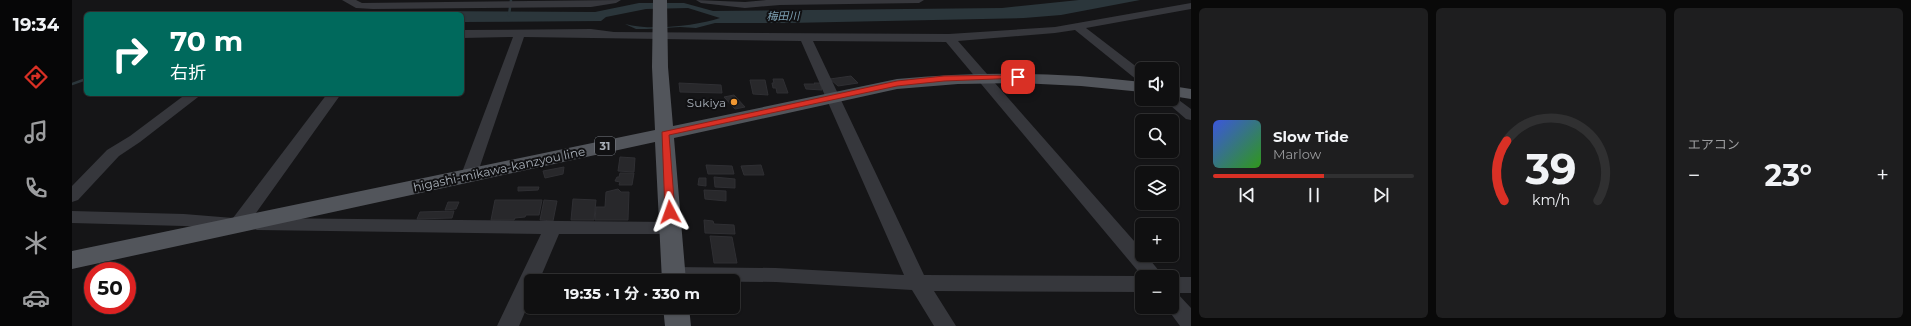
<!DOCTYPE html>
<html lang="ja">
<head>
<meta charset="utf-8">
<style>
	body { margin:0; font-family:Montserrat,"Noto Sans JP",sans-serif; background:#1e1e1f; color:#f1f3f6; height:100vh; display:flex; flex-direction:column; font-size:15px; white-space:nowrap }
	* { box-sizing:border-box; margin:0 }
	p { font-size:13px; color:#9c9d9f }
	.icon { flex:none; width:22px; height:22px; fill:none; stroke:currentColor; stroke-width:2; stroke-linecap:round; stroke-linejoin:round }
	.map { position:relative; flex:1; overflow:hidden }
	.side { display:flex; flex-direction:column; gap:8px; padding:8px; background:#090909; width:720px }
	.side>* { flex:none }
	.guide { position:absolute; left:12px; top:12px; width:380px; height:84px; border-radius:6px; box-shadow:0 1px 3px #0004,0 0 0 1px #303031; background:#00695c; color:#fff; overflow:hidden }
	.controls { position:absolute; left:1063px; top:62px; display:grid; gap:8px }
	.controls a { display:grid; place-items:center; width:44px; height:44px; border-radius:6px; background:#101011; box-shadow:0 1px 3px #0004,0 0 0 1px #303031; font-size:20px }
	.speed { position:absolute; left:12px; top:262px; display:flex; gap:8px; font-size:20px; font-weight:700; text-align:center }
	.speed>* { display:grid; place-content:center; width:52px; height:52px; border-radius:50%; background:#101011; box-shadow:0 1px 3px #0004,0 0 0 1px #303031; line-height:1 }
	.speed .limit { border:6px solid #d22; background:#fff; color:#111 }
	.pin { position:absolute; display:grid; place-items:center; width:34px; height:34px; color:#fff; margin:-17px; border-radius:8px; box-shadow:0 2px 6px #0006 }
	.me { position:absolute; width:44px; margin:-22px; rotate:356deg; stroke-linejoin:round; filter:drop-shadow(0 0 3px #0008) }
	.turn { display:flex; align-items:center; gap:14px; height:84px; padding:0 20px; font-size:18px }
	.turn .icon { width:52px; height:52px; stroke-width:2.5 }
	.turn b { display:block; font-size:28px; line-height:34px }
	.big { font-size:30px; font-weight:700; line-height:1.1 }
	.side .card { flex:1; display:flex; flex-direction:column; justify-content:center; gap:6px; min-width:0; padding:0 14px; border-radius:6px; background:#1e1e1f }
	.side .dial { align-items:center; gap:0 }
	.dial svg { height:104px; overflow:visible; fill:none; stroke:#303031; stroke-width:7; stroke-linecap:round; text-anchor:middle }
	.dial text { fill:#f1f3f6; stroke:none }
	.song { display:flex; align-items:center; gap:12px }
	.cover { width:48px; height:48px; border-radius:6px; background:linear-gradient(135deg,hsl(230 70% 55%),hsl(110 70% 35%)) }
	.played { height:4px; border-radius:2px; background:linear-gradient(90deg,#d93025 55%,#303031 55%) }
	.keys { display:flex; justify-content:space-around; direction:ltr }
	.heat { display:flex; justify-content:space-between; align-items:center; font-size:22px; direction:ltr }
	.side .tiles { flex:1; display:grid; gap:8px; grid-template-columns:repeat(3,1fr) }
	.trip { position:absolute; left:452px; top:274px; width:216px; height:40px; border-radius:6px; background:#101011; box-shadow:0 1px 3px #0004,0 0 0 1px #303031; font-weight:700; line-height:40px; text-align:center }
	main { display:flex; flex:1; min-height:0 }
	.tabs { display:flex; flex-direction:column; width:72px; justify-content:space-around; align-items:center; background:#060607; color:#9c9d9f }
	.tabs .icon { width:28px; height:28px }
	.tabs .current { color:#d93025 }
	.tabs b { font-size:18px; color:#f1f3f6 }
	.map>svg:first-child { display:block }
	.water { fill:#2b363b }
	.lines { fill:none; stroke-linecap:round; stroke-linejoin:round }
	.stream { stroke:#2b363b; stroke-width:2.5 }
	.building { fill:#28282b; stroke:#2f2f33 }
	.minor { fill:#36373c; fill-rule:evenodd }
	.major { fill:#52555b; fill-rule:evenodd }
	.route { fill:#d93025; stroke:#8d1f18 }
	.poi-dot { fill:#f29832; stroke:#101012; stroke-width:1.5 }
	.labels { text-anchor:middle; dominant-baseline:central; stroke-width:4; stroke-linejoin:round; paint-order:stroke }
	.far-water-label { font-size:11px; font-style:italic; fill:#7da0b2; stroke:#101012 }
	.shield { fill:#101012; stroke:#7a7f86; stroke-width:1 }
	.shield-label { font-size:11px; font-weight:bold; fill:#a7aeb7 }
	.poi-label { font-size:12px; fill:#a7aeb7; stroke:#101012; text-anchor:end }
	.street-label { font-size:12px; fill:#a7aeb7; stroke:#101012 }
</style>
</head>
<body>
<main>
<nav class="tabs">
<b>19:34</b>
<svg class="icon current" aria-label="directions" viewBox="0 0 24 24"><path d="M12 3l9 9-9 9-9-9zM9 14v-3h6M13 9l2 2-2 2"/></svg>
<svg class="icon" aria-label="music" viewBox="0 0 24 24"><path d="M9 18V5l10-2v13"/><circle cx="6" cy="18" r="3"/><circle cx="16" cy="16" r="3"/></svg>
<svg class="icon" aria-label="phone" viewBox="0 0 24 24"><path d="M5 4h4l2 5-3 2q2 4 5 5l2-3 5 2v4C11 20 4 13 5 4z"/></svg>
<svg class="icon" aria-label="climate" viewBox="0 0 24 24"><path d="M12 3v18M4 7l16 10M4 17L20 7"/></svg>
<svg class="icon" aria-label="car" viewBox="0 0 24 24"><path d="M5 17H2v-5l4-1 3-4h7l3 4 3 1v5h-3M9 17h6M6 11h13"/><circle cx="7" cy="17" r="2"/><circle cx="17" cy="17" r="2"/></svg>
</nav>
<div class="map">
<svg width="1119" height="326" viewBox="0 0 1119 326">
	<rect width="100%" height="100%" fill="#151517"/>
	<path class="water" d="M1007 0H1068L989 15 952 18 717 23H643L624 28 608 27 575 29H564L553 24C579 31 623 26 648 18L616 8 574 9 534 17 529 21 390 22V14H169L337 11 523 12 567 3H612L641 11 930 8Z"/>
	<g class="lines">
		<path class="stream" d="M437 15 439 0
			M0 84 14 79"/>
	</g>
	<path class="building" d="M779 76 786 83 766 86 758 79Z
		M701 79H711L716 93H705L704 88H701L700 83H702Z
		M678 80H693L696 95 681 94Z
		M607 83 649 85 650 93 608 92Z
		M742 83H748L750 90 734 89 732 84H743Z
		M662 95 673 107 663 109 652 97Z
		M548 157 563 158 562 172 546 171Z
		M634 165 660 166 662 174H636Z
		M689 165 692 175H672L669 166Z
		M492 167 491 174 473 178 471 171Z
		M548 173H562L560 185H547L548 182 543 181 545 177H547Z
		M642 177 663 179V188L643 187Z
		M627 178H634V186L626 185Z
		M446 187H467L466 190 446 191Z
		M546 189 549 192H557L556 220H523L524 207H533L534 192Z
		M632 190 654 191V201L633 199Z
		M501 199 524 200 522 220H499Z
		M423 200H470L467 215H454L453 217 443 218 442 220H419Z
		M472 200 485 201 481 221 468 220Z
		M376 202H387L384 209 373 210Z
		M382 211 380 218 345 219 348 212Z
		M632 220 641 221 642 224 662 225 663 234 633 233Z
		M638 236 660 237 665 263H642Z"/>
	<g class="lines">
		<path class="minor" d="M270 0H284L290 3 549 0 544 3 519 7 301 9 284 8Z
			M624 0 673 2 694 0H852L847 3 708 5 673 8 629 3Z
			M1119 3V9L1014 28 1070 71V81L1065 80 1003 30 983 33 886 41 1070 250V255H1074L1092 277H1070V292L862 291 884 326H862L840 290 704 282 600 281 594 279 591 274 594 269 601 267 704 268 832 275 729 41 452 37 405 175 403 179 397 180 391 179 389 175 441 37 390 38V30L519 29 542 32 877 34 983 27ZM741 41 874 42 1070 276 852 275Z
			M114 94H130L68 142 47 156 6 200 0 202V186L35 150 58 136Z
			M255 94H269L179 220 185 218 599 222 605 224 608 228 605 232 599 234H487L467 281H459V298L447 326H425L469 234 185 230 179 228 176 224 178 220 172 228 166 230 112 226 0 223V211L112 214 161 218Z
			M1100 95 1119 109V120L1114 119 1091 99H1100Z
			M1100 277H1119V293H1105L1119 308V326H1108L1094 307H1100Z"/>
		<path class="major" d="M581 0H595L596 67 601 126 825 79C907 71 988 72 1070 82V92L1009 86 948 83 886 84 825 89 602 138 614 281H590L583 142 0 269V251L583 130 580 67Z
			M1100 86 1119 89V99L1100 96Z
			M591 307H617L619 326H593Z"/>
	</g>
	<path class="route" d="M946 75 950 77 949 78 872 81 825 86 597 135 603 212 598 215 593 212 590 132 825 81 872 76Z"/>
	<circle class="poi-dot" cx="662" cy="102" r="4"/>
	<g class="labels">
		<g class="far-water-label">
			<text transform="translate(711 16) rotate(-1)">梅田川</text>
		</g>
		<rect class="shield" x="523" y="137" width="20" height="18" rx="3"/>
		<g class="shield-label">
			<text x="533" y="146">31</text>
		</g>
		<g class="poi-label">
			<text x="654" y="102">Sukiya</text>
		</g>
		<g class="street-label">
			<text transform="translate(427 169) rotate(-12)">higashi-mikawa-kanzyou line</text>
		</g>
	</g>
</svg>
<div class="controls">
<a><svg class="icon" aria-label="sound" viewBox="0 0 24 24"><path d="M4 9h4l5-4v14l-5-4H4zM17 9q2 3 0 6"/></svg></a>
<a><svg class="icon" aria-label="search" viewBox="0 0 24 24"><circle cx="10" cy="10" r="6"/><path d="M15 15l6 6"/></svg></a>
<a><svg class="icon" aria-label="layers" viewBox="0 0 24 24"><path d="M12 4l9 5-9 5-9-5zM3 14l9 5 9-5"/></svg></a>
<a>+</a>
<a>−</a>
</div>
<div class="speed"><div class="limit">50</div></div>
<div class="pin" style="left:946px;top:77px;background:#d93025"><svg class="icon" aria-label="arrive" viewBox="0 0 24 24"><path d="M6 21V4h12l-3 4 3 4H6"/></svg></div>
<svg class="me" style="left:598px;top:212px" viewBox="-20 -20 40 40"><path d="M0-17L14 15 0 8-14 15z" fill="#d93025" stroke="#fff" stroke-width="4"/></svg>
<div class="trip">19:35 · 1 分 · 330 m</div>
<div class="guide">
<div class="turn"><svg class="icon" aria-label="right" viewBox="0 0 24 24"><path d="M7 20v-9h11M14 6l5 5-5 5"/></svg><div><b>70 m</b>右折</div></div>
</div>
</div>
<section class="side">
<div class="tiles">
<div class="card">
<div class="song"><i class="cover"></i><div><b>Slow Tide</b><p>Marlow</p></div></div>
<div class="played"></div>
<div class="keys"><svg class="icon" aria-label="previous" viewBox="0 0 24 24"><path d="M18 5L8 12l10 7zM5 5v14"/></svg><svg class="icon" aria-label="pause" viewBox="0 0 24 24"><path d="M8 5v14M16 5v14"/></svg><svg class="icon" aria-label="next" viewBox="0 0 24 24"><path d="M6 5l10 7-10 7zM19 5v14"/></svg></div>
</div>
<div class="card dial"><svg viewBox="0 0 100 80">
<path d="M14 69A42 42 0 1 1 86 69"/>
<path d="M14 69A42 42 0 0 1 16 23" stroke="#d93025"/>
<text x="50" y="56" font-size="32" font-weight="700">39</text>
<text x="50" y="72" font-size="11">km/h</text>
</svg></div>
<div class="card"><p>エアコン</p>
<div class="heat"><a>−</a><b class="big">23°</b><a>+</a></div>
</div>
</div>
</section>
</main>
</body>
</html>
